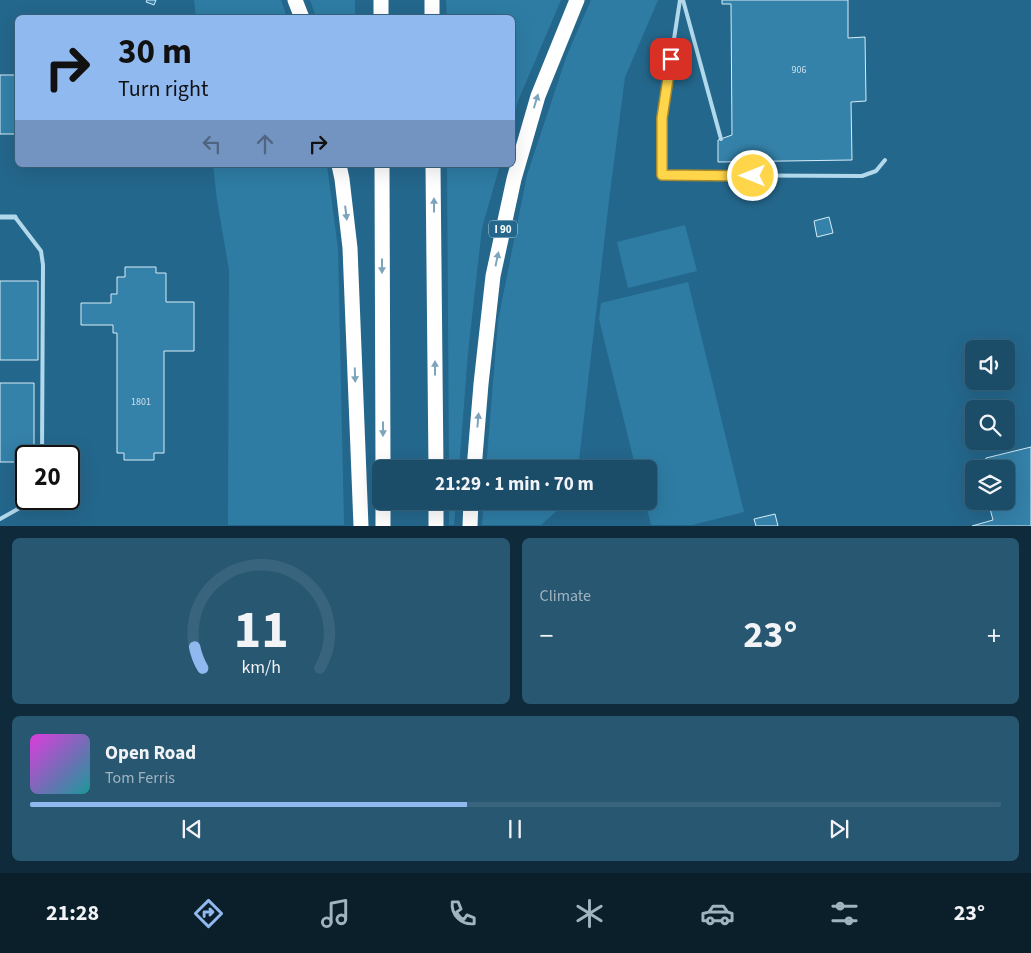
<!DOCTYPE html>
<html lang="en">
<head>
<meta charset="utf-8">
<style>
	body { margin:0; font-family:"Source Sans 3",sans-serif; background:#285771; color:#f1f3f6; height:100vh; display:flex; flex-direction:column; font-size:19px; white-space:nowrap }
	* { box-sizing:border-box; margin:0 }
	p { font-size:16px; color:#a0b4c0 }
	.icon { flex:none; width:28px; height:28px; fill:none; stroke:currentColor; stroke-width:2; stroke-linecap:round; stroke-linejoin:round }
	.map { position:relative; height:526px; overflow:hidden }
	.sheet { display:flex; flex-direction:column; gap:12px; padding:12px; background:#0f2a3a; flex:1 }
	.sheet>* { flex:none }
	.guide { position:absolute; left:15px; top:15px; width:500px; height:152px; border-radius:8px; box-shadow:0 5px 20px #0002,0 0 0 1px #39647d; background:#90b9f0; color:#111; overflow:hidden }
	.controls { position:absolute; left:965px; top:340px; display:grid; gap:10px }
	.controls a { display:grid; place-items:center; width:50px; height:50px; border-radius:8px; background:#1b4d69; box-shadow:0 5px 20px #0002,0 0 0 1px #39647d; font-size:25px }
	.speed { position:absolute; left:15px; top:445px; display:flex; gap:10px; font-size:25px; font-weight:700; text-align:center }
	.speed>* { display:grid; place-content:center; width:65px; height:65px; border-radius:50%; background:#1b4d69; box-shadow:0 5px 20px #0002,0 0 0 1px #39647d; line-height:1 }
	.speed .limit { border:2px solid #111; border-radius:8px; background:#fff; color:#111 }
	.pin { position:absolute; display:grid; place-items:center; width:42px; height:42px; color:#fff; margin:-21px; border-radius:10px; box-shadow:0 2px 8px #0006 }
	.me { position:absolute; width:55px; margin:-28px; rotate:270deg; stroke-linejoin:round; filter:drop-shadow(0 0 4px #0008) }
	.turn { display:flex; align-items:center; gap:18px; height:105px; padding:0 20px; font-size:22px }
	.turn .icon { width:65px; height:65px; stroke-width:2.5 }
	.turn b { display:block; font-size:35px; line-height:42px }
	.lanes { display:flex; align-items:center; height:48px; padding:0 20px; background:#0003; justify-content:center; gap:25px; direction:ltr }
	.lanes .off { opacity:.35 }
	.big { font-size:38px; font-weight:700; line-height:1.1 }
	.sheet .card { flex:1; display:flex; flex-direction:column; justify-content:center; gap:8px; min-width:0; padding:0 18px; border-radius:8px; background:#285771 }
	.sheet .dial { align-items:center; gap:0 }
	.dial svg { height:130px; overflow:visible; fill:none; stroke:#39647d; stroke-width:7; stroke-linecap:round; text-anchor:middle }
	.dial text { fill:#f1f3f6; stroke:none }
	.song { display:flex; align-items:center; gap:15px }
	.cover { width:60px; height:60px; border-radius:8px; background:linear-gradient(135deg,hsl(300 70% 55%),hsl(180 70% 35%)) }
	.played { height:5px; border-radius:2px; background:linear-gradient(90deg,#90b9f0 45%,#39647d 45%) }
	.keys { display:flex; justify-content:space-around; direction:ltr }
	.heat { display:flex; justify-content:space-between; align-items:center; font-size:28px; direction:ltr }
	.sheet .tiles { flex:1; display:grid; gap:12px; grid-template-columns:1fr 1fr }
	.card:last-child { grid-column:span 2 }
	.trip { position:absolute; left:372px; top:460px; width:285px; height:50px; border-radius:8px; background:#1b4d69; box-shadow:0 5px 20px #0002,0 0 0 1px #39647d; font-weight:700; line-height:50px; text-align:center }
	.dock { display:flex; height:80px; justify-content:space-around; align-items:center; background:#0b1f2a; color:#a0b4c0 }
	.dock .icon { width:35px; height:35px }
	.dock .on { color:#90b9f0 }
	.dock b { font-size:22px; color:#f1f3f6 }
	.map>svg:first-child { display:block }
	.green { fill:#2e7ca4 }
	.building { fill:#3481a9; stroke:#d7edf8 }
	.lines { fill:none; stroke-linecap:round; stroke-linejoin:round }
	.lane { stroke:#b2d8eb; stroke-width:4 }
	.street { stroke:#b2d8eb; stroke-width:5 }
	.highway { stroke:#fff; stroke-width:15 }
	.oneway { fill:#7ca4ba }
	.route-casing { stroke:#a68a30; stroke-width:12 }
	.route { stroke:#ffd54a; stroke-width:9 }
	.labels { text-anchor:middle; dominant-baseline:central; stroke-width:5; stroke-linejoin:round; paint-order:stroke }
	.number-label { font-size:10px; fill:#cce0ea }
	.shield { fill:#24678c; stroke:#bdd1dc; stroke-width:1 }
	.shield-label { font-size:11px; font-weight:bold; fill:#fff }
</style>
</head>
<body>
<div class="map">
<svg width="1031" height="526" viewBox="0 0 1031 526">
	<rect width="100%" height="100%" fill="#24678c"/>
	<path class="green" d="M194 0H281L287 17H196Z
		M310 0H355V17H316Z
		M446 0H561L518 101 513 120 512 18 447 17Z
		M591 0H658L625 77 609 200 578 469H486L498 321 527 175 567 55Z
		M213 165H327L338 249 344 525H228L229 270 217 200Z
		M447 165H500L482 228 468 352 459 469H449Z
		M685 225 697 271 628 288 617 242Z
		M688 282 744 512 692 525H651L645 501H649V469H636L599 319 601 303Z
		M449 501H456L454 525H449Z
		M484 501H568L541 525H482Z"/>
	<path class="building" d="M147 0H156L154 5 146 2Z
		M722 0H848V38L865 37 866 101 851 102 852 160 718 162V140L732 135 731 4H722Z
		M0 75H18V134H0Z
		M829 217 833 233 817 237 814 221Z
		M125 267H156V273H166V302H194V351H164V453H154V460H124V453H117V333H113V325H81V303H111V294H117V277H125Z
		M0 281H38V360H0Z
		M0 383H34V456H26V462H0Z
		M1031 447V526H972L993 520 988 501H1006V469H980L986 458Z
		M775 514 778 526H756L754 519Z"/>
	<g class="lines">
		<path class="lane" d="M680 0 662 117V175L862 176 876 171 885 160
			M683 0 721 139
			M15 217 41 251 43 265 42 456
			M0 519 25 505 29 499"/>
		<path class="street" d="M0 217H15"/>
		<path class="highway" d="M295 0 302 18
			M381 0V18
			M432 0V18
			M339 165 342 179 350 248 361 526
			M382 165 383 469
			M433 165 436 469
			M474 469 481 384 493 276 514 179 538 96 577 0
			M383 501V526
			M436 501V526
			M470 526 471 501"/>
	</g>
	<defs><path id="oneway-solid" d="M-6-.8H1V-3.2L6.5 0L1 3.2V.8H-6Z" transform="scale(1.25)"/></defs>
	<g class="oneway">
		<use href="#oneway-solid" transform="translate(536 101) rotate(-73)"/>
		<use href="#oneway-solid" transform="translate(434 205) rotate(-90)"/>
		<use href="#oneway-solid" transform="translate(346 213) rotate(83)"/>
		<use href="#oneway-solid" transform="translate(497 259) rotate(-78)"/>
		<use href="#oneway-solid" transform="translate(382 266) rotate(90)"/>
		<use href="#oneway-solid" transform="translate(435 368) rotate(-90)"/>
		<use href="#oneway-solid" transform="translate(355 375) rotate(88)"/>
		<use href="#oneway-solid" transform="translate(478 420) rotate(-85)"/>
		<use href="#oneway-solid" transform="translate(383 429) rotate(90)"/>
	</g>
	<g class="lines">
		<g class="route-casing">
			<path id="route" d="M671 59 662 118V175L753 176"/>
		</g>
		<use href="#route" class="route"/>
	</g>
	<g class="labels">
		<g class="number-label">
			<text x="799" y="70">906</text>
			<text x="141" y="402">1801</text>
		</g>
		<rect class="shield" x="489" y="220.5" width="28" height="17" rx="4"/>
		<g class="shield-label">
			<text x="503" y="229">I 90</text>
		</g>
	</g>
</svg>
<div class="controls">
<a><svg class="icon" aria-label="sound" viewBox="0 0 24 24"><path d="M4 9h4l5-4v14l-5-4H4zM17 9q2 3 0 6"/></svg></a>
<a><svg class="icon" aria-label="search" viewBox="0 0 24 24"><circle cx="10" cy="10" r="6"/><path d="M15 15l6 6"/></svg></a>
<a><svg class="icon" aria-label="layers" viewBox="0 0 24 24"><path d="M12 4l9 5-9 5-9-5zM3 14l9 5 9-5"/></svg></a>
</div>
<div class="speed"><div class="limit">20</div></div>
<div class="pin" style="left:671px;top:59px;background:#d93025"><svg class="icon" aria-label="arrive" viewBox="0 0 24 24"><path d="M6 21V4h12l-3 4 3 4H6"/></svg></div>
<svg class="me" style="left:753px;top:176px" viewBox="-20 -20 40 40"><circle r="17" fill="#ffd54a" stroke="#fff" stroke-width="3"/><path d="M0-11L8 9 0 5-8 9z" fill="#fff"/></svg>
<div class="trip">21:29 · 1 min · 70 m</div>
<div class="guide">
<div class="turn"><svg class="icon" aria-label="right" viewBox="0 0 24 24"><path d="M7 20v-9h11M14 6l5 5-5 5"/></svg><div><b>30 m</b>Turn right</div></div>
<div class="lanes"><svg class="icon off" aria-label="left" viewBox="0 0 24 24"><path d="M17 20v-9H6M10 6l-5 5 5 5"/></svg><svg class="icon off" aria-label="ahead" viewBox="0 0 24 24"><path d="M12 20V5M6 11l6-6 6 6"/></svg><svg class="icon" aria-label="right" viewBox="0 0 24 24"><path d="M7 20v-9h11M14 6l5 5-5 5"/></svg></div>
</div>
</div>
<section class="sheet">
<div class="tiles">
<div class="card dial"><svg viewBox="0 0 100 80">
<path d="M14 69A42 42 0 1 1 86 69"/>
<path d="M14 69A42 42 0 0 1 9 56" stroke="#90b9f0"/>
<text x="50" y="56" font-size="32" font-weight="700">11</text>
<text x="50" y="72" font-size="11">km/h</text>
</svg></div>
<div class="card"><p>Climate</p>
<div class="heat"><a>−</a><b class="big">23°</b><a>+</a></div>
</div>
<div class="card">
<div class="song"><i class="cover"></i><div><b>Open Road</b><p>Tom Ferris</p></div></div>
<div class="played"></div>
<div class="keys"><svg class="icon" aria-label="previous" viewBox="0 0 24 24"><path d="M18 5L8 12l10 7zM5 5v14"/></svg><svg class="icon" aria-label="pause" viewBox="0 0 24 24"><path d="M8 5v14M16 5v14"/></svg><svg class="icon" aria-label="next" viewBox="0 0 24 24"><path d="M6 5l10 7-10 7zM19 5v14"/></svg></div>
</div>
</div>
</section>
<nav class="dock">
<b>21:28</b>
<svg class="icon on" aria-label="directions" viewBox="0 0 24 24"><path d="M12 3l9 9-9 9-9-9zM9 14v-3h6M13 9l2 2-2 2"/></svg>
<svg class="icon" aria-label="music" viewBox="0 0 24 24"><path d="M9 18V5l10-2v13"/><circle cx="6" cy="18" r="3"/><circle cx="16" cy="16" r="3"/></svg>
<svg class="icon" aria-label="phone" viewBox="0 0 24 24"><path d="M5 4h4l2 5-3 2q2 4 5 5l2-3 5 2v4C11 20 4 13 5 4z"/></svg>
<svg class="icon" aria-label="climate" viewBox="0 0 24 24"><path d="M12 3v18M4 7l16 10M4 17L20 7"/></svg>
<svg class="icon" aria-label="car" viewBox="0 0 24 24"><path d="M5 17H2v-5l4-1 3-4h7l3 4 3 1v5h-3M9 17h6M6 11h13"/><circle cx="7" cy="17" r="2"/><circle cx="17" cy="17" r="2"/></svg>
<svg class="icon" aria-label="filters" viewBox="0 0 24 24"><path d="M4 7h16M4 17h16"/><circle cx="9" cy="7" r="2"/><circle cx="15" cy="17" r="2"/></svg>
<b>23°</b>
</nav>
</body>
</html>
